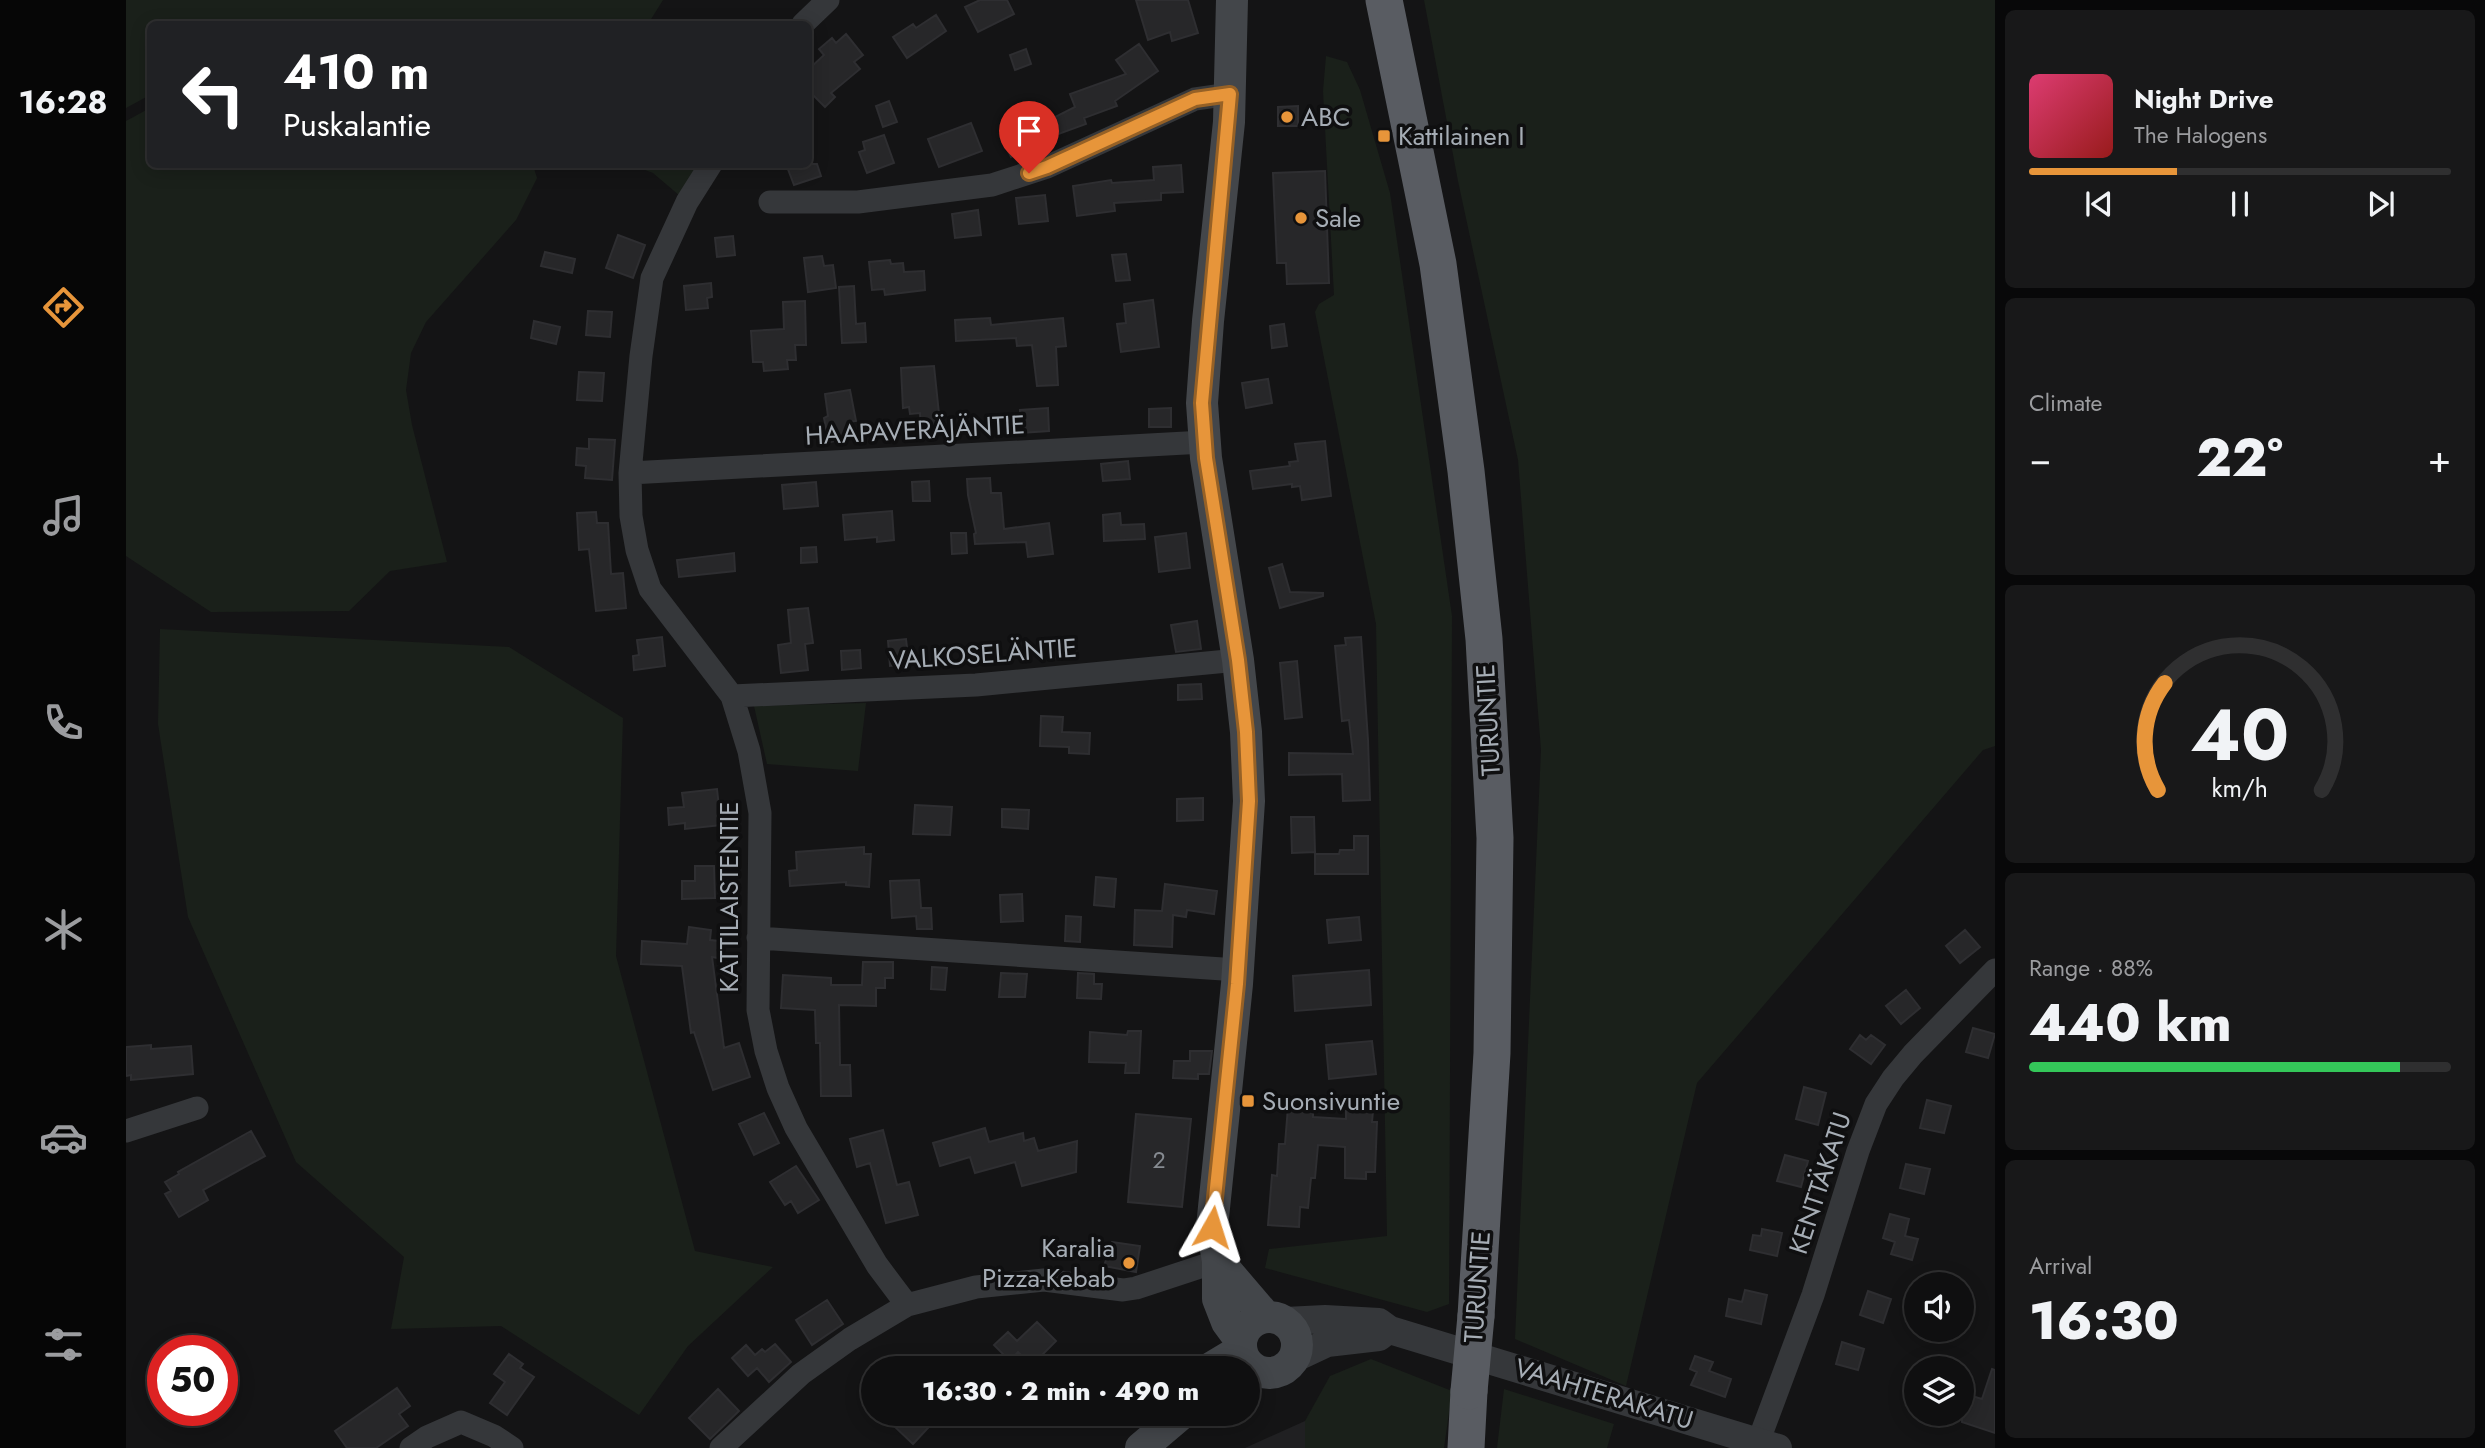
<!DOCTYPE html>
<html lang="en">
<head>
<meta charset="utf-8">
<style>
	body { margin:0; font-family:Jost,sans-serif; background:#181819; color:#f1f3f6; height:100vh; display:flex; flex-direction:column; font-size:26px; white-space:nowrap }
	* { box-sizing:border-box; margin:0 }
	p { font-size:23px; color:#9b9c9f }
	.icon { flex:none; width:38px; height:38px; fill:none; stroke:currentColor; stroke-width:2; stroke-linecap:round; stroke-linejoin:round }
	.map { position:relative; flex:1; overflow:hidden }
	.panel { display:flex; flex-direction:column; gap:10px; padding:10px; background:#080809; width:490px }
	.panel>* { flex:none }
	.guide { position:absolute; left:21px; top:21px; width:665px; height:147px; border-radius:10px; box-shadow:0 4px 18px #0003,0 0 0 2px #2f2f30; background:#202124; color:#fff; overflow:hidden }
	.fabs { position:absolute; left:1778px; top:1272px; display:grid; gap:14px }
	.fabs a { display:grid; place-items:center; width:70px; height:70px; border-radius:50%; background:#0f0f10; box-shadow:0 4px 18px #0003,0 0 0 2px #2f2f30; font-size:35px }
	.speed { position:absolute; left:21px; top:1335px; display:flex; gap:14px; font-size:35px; font-weight:700; text-align:center }
	.speed>* { display:grid; place-content:center; width:91px; height:91px; border-radius:50%; background:#0f0f10; box-shadow:0 4px 18px #0003,0 0 0 2px #2f2f30; line-height:1 }
	.speed .limit { border:10px solid #d22; background:#fff; color:#111 }
	.pin { position:absolute; display:grid; place-items:center; width:60px; height:60px; color:#fff; margin:-72px -30px; border-radius:50% 50% 50% 0; rotate:-45deg; box-shadow:0 0 7px #0007 }
	.pin .icon { rotate:45deg }
	.me { position:absolute; width:77px; margin:-38px; rotate:6deg; stroke-linejoin:round; filter:drop-shadow(0 0 5px #0008) }
	.turn { display:flex; align-items:center; gap:24px; height:147px; padding:0 21px; font-size:32px }
	.turn .icon { width:91px; height:91px; stroke-width:2.5 }
	.turn b { display:block; font-size:49px; line-height:60px }
	.big { font-size:52px; font-weight:800; line-height:1.1 }
	.panel .widget { flex:1; display:flex; flex-direction:column; justify-content:center; gap:10px; min-width:0; padding:0 24px; border-radius:10px; background:#181819 }
	.panel .dial { align-items:center; gap:0 }
	.dial svg { height:182px; overflow:visible; fill:none; stroke:#2f2f30; stroke-width:7; stroke-linecap:round; text-anchor:middle }
	.dial text { fill:#f1f3f6; stroke:none }
	.song { display:flex; align-items:center; gap:21px }
	.cover { width:84px; height:84px; border-radius:10px; background:linear-gradient(135deg,hsl(340 70% 55%),hsl(0 70% 35%)) }
	.played { height:7px; border-radius:4px; background:linear-gradient(90deg,#e7953a 35%,#2f2f30 35%) }
	.keys { display:flex; justify-content:space-around; direction:ltr }
	.heat { display:flex; justify-content:space-between; align-items:center; font-size:38px; direction:ltr }
	.charge { height:10px; border-radius:5px; background:linear-gradient(90deg,#34c759 88%,#2f2f30 0) }
	.trip { position:absolute; left:735px; top:1356px; width:399px; height:70px; border-radius:35px; background:#0f0f10; box-shadow:0 4px 18px #0003,0 0 0 2px #2f2f30; font-weight:800; line-height:70px; text-align:center }
	main { display:flex; flex:1; min-height:0 }
	.tab-bar { display:flex; flex-direction:column; width:126px; justify-content:space-around; align-items:center; background:#060606; color:#9b9c9f }
	.tab-bar .icon { width:49px; height:49px }
	.tab-bar .on { color:#e7953a }
	.tab-bar b { font-size:32px; color:#f1f3f6 }
	.map>svg:first-child { display:block }
	.built { fill:#202022 }
	.green { fill:#1a201a }
	.building { fill:#272729; stroke:#2e2e31; stroke-width:2 }
	.lines { fill:none; stroke-linecap:round; stroke-linejoin:round }
	.minor { stroke:#35373a; stroke-width:23 }
	.tertiary { stroke:#35373a; stroke-width:28 }
	.secondary { stroke:#43464a; stroke-width:32 }
	.trunk { stroke:#595c62; stroke-width:37 }
	.trunk-bridge { stroke:#595c62; stroke-width:37 }
	.route-casing { stroke:#966126; stroke-width:18 }
	.route { stroke:#e7953a; stroke-width:12 }
	.poi-dot { fill:#e7953a; stroke:#0f0f10; stroke-width:2.5 }
	.labels { text-anchor:middle; dominant-baseline:central; stroke-width:7; stroke-linejoin:round; paint-order:stroke }
	.number-label { font-size:23px; fill:#868b91 }
	.poi-label { font-size:26px; fill:#a6adb5; stroke:#0f0f10; text-anchor:start }
	.street-label { font-size:26px; fill:#a6adb5; stroke:#0f0f10 }
</style>
</head>
<body>
<main>
<nav class="tab-bar">
<b>16:28</b>
<svg class="icon on" aria-label="directions" viewBox="0 0 24 24"><path d="M12 3l9 9-9 9-9-9zM9 14v-3h6M13 9l2 2-2 2"/></svg>
<svg class="icon" aria-label="music" viewBox="0 0 24 24"><path d="M9 18V5l10-2v13"/><circle cx="6" cy="18" r="3"/><circle cx="16" cy="16" r="3"/></svg>
<svg class="icon" aria-label="phone" viewBox="0 0 24 24"><path d="M5 4h4l2 5-3 2q2 4 5 5l2-3 5 2v4C11 20 4 13 5 4z"/></svg>
<svg class="icon" aria-label="climate" viewBox="0 0 24 24"><path d="M12 3v18M4 7l16 10M4 17L20 7"/></svg>
<svg class="icon" aria-label="car" viewBox="0 0 24 24"><path d="M5 17H2v-5l4-1 3-4h7l3 4 3 1v5h-3M9 17h6M6 11h13"/><circle cx="7" cy="17" r="2"/><circle cx="17" cy="17" r="2"/></svg>
<svg class="icon" aria-label="filters" viewBox="0 0 24 24"><path d="M4 7h16M4 17h16"/><circle cx="9" cy="7" r="2"/><circle cx="15" cy="17" r="2"/></svg>
</nav>
<div class="map">
<svg width="1869" height="1448" viewBox="0 0 1869 1448">
	<rect width="100%" height="100%" fill="#141415"/>
	<path class="built" d="M1179 1421V1448H1119Z"/>
	<path class="green" d="M0 0H537L522 24H24V95L0 108Z
		M1298 0H1869V746L1857 750 1571 1083 1500 1386 1389 1339 1415 750 1392 460 1332 181Z
		M1200 56 1221 62 1234 90 1264 193 1326 616 1323 1304 1301 1312 1139 1268 1143 1249 1261 1236 1250 624 1189 312 1193 304 1208 295 1197 91Z
		M24 108V164L407 165 411 178 390 220 300 322 285 353 280 390 286 425 321 562 264 571 223 611 85 612 0 556V121Z
		M506 165H585L561 202 527 173Z
		M34 629 383 647 497 718 490 956 569 1251 647 1267 562 1346 513 1415 375 1326 265 1329 278 1257 170 1162 62 917 32 724Z
		M740 703 732 771 641 764 628 706Z
		M1245 1359 1326 1391 1318 1448H1179V1421L1204 1376Z
		M1378 1389 1488 1424 1481 1448H1371Z"/>
	<path class="building" d="M854 0H881L888 14 852 32 839 7Z
		M1010 0H1062L1072 33 1046 41 1044 32 1022 40Z
		M810 15 820 31 781 58 767 37 787 24 790 28Z
		M720 34 737 55 728 62 734 69 705 93 709 97 699 107 682 90V70L698 55 693 49 706 38 710 43Z
		M1013 44 1032 71 989 101 991 106 958 118 960 124 924 137 926 141 904 152 902 148 885 157 874 134 892 126 896 134 949 107 944 94 1000 74 990 60Z
		M900 49 905 64 889 70 884 55Z
		M763 101 771 122 757 127 750 106Z
		M1172 106V126H1152V107Z
		M845 123 856 151 813 167 802 139Z
		M758 135 768 163 741 173 733 152 739 150 737 142Z
		M660 164H691L695 176 668 185Z
		M1055 165 1057 192 1035 193V200L988 203 989 211 951 216 947 186 985 180 986 183 1028 180 1027 167Z
		M1199 171 1203 283 1161 284 1160 263H1151L1147 173Z
		M919 195 922 221 893 224 890 198Z
		M852 210 855 235 829 238 826 214Z
		M492 235 519 245 507 278 480 268Z
		M607 236 609 255 591 257 589 238Z
		M419 252 449 259 446 273 415 266Z
		M1000 254 1004 280 990 281 986 255Z
		M696 256 698 266 707 265 710 288 682 292 678 258Z
		M764 260 765 264 777 263 778 272 798 271 799 290 759 295 758 289 746 290 743 262Z
		M585 283 586 297 581 298 582 308 560 310 558 286Z
		M728 286 730 324 739 323 740 342 716 343 713 287Z
		M1027 300 1033 347 995 352 991 324 1000 323 998 304Z
		M679 301 680 345H669L670 360H661L662 369 638 371 637 362H627L625 331 658 329 657 302Z
		M462 311 486 312 484 337 460 335Z
		M864 318 865 325 937 318 940 346 930 347 932 385 911 386 906 345 891 346 890 338 830 341 829 320Z
		M408 321 434 327 430 344 405 338Z
		M1158 324 1161 346 1146 348 1144 326Z
		M808 366 815 433 795 434 794 413 784 414 783 407 777 408 775 368Z
		M453 372 478 373 476 401 451 400Z
		M1142 379 1146 403 1120 408 1116 383Z
		M724 390 730 421 723 422 725 438 703 442 698 418 702 416 699 394Z
		M922 408 923 431 879 434 878 419 894 418V410Z
		M1045 408V427H1023V409Z
		M463 439 489 440 486 480 459 478 460 466 450 465 451 448 463 449Z
		M1199 441 1205 496 1176 500 1174 486 1166 487V484L1127 489 1124 471 1164 466 1163 462 1172 461 1169 444Z
		M1002 461 1004 479 977 481 975 464Z
		M864 478 865 493H875L878 529 923 523 927 554 902 557 900 542 849 544 848 534 850 533 842 495 841 479Z
		M803 481 804 501H787L786 482Z
		M690 482 692 506 658 509 656 485Z
		M766 511 768 540 751 542V537L719 540 717 515Z
		M470 512 471 523H482L485 574 497 573 500 608 470 611 463 549 453 550 451 513Z
		M994 513 995 525 1018 524 1019 539 978 541 977 515Z
		M825 533H840L841 553 826 554Z
		M1060 533 1064 568 1033 572 1029 537Z
		M690 547 691 562 675 563V548Z
		M608 553 609 571 553 577 551 560Z
		M1156 564 1164 592 1197 593V596L1154 608 1143 568Z
		M682 608 687 643 679 644 682 670 655 673 652 645 665 643 662 610Z
		M1071 621 1075 649 1050 652 1045 625Z
		M536 637 539 666 508 670 507 656 513 655 511 640Z
		M948 637 951 656 926 659 923 640Z
		M1235 637 1242 740 1244 800 1217 801 1216 774 1163 775V753L1227 754 1223 720 1216 721 1209 646 1220 645 1219 638Z
		M780 639 783 664 764 666 762 641Z
		M734 650 735 668 716 670 715 651Z
		M1171 661 1176 717 1159 719 1154 663Z
		M1075 684 1076 699 1052 700V685Z
		M915 716 937 717 936 732 964 733 963 754 943 753V747L914 746Z
		M591 789 595 825 559 829V823L543 825 542 808 558 807 556 793Z
		M1077 798V820L1051 821V799Z
		M789 805 826 807 824 835 787 834Z
		M876 809 903 810 902 829 876 827Z
		M1165 817H1188L1189 852 1166 853Z
		M1228 836H1242V874H1189V854H1213L1214 850H1228Z
		M738 847V854H745L743 887 720 885V882L664 886 663 871 671 870 670 852Z
		M569 866H588L589 898 556 899V881H569Z
		M970 877 990 879 988 907 968 905Z
		M793 880 795 908H805L806 929H791L790 916 766 918 764 881Z
		M1039 884 1091 891 1088 914 1061 910 1060 917 1047 915 1046 947 1008 945 1009 910 1036 911Z
		M896 894 897 921 875 922 874 895Z
		M940 916 955 917 954 942 939 941Z
		M1233 917 1235 940 1203 943 1201 920Z
		M563 927 585 930 584 940 593 941 592 958 586 957 598 1048 613 1043 624 1077 587 1090 568 1032 565 1033 556 966 515 964 516 941 561 944Z
		M1839 930 1854 947 1834 963 1820 946Z
		M737 962H767V978H759V988H750V1006L713 1005 714 1065H724L725 1096H695L694 1043H690L689 1010 655 1008 657 975 705 978V985H736Z
		M806 967 821 968 819 990 805 989Z
		M1243 970 1245 1005 1169 1011 1167 976Z
		M875 973 901 974 899 997H873Z
		M952 973 968 974V984H976L975 999 951 998Z
		M1780 990 1794 1008 1775 1024 1760 1006Z
		M1847 1028 1869 1034 1862 1058 1840 1052Z
		M1002 1031H1015L1013 1073H999L1000 1063 963 1062 964 1032 1001 1035Z
		M1734 1035 1740 1040 1745 1035 1759 1045 1745 1064 1724 1049Z
		M1246 1041 1250 1074 1203 1079 1200 1045Z
		M25 1045V1049L65 1046 67 1074 5 1080V1075L0 1076V1047Z
		M1064 1051H1086L1083 1074H1072V1079L1047 1078 1048 1061H1064Z
		M1678 1087 1700 1093 1692 1125 1670 1119Z
		M1801 1100 1825 1106 1818 1133 1794 1128Z
		M1162 1107 1187 1109V1117L1220 1119V1111H1247L1246 1122H1251L1249 1172H1240V1179L1219 1178V1147L1192 1145 1189 1178H1185L1182 1208 1174 1207 1173 1227 1142 1225 1146 1175 1151 1176 1153 1144H1159Z
		M638 1113 653 1143 628 1155 613 1124Z
		M1010 1114 1065 1119 1056 1207 1002 1202Z
		M859 1128 863 1142 897 1133 898 1141 908 1138 912 1151 951 1141 950 1172 896 1186 889 1162 849 1173 844 1157 814 1166 807 1143Z
		M757 1130 771 1185 783 1182 792 1215 760 1223 744 1163 731 1167 724 1139Z
		M125 1131 139 1156 77 1190 82 1200 53 1217 39 1194 45 1191 39 1182 53 1174 52 1172Z
		M1659 1155 1682 1161 1675 1187 1651 1181Z
		M1780 1164 1804 1169 1798 1194 1774 1188Z
		M670 1166 693 1200 672 1213 665 1201 659 1205 644 1182Z
		M1764 1214 1783 1219 1779 1236 1792 1239 1786 1260 1765 1254 1769 1242 1757 1238Z
		M1636 1229 1656 1233 1651 1256 1624 1250 1627 1235 1635 1236Z
		M986 1242 1014 1246 1010 1272 978 1266Z
		M1619 1290 1641 1295 1635 1324 1600 1316 1603 1299 1616 1302Z
		M1742 1291 1765 1299 1757 1323 1734 1315Z
		M701 1300 717 1324 686 1345 670 1320Z
		M911 1322 930 1341 906 1365 892 1352 884 1361 868 1345 882 1332 891 1341Z
		M1716 1342 1738 1349 1732 1370 1710 1364Z
		M649 1344 665 1362 643 1382 631 1368 622 1376 606 1358 620 1345 629 1355 636 1349 639 1352Z
		M383 1354 397 1364 394 1368 408 1377 381 1415 364 1403 379 1382 368 1374Z
		M1569 1356 1587 1362 1583 1371 1605 1379 1599 1397 1565 1385 1571 1372 1564 1369Z
		M1866 1369 1869 1370V1433L1836 1422V1393L1856 1399Z
		M271 1388 284 1406 273 1414 282 1426 250 1448H221L209 1431Z
		M592 1389 613 1411 584 1439 563 1418Z
		M779 1414H815L787 1444 768 1426Z"/>
	<g class="lines">
		<path class="minor" d="M677 24 702 0
			M585 164 561 202 526 278 515 356 504 473 505 516 511 550 524 589 606 696 623 751 634 813 632 1010 640 1051 652 1088 670 1128 751 1265 781 1305
			M644 202H732L866 185 921 167 1069 99 1104 94
			M504 473 1078 442
			M606 696 850 685 1112 660
			M632 938 1112 970
			M0 1131 71 1108
			M285 1448 301 1437 335 1422 368 1436 386 1448
			M595 1448 675 1374 724 1339 781 1305 850 1287 918 1280 997 1290 1010 1288 1092 1261
			M1630 1448 1687 1295 1732 1151 1750 1104 1767 1078 1787 1054 1869 970"/>
		<path class="tertiary" d="M1159 1321 1199 1319 1253 1322 1264 1330 1652 1448
			M1169 1358 1201 1343 1253 1337 1258 1333"/>
		<path class="secondary" d="M1106 0 1103 122 1082 321 1076 403 1080 458 1112 660 1120 732 1123 801 1111 984 1086 1227 1092 1261V1299L1101 1322 1115 1341
			M1092 1261 1140 1317
			M1115 1345a28 28 0 1 1 56 0a28 28 0 1 1-56 0Z
			M1085 1368 1115 1350
			M1015 1448 1055 1414"/>
		<path class="trunk" d="M1258 0 1312 264 1340 471 1358 639 1369 838 1366 1053 1350 1316
			M1340 1448 1343 1391"/>
		<path class="trunk-bridge" d="M1343 1391 1350 1316"/>
	</g>
	<g class="lines">
		<g class="route-casing">
			<path id="route" d="M903 173 921 167 1069 99 1104 94 1076 403 1080 458 1112 660 1120 732 1123 801 1111 984 1086 1227"/>
		</g>
		<use href="#route" class="route"/>
	</g>
	<g class="poi-dot">
		<circle cx="1161" cy="117" r="7"/>
		<rect x="1251" y="129" width="14" height="14" rx="3.5"/>
		<circle cx="1175" cy="218" r="7"/>
		<rect x="1115" y="1094" width="14" height="14" rx="3.5"/>
		<circle cx="1003" cy="1263" r="7"/>
	</g>
	<g class="labels">
		<g class="number-label">
			<text x="1033" y="1160">2</text>
		</g>
		<g class="poi-label">
			<text x="1175" y="117">ABC</text>
			<text x="1272" y="136">Kattilainen I</text>
			<text x="1189" y="218">Sale</text>
			<text x="1136" y="1101">Suonsivuntie</text>
			<text x="989" y="1248" text-anchor="end">Karalia<tspan x="989" dy="30">Pizza-Kebab</tspan></text>
		</g>
		<g class="street-label">
			<text transform="translate(789 430) rotate(-3)">HAAPAVERÄJÄNTIE</text>
			<text transform="translate(857 654) rotate(-4)">VALKOSELÄNTIE</text>
			<text transform="translate(1362 720) rotate(-93)">TURUNTIE</text>
			<text transform="translate(603 897) rotate(-90)">KATTILAISTENTIE</text>
			<text transform="translate(1694 1183) rotate(-72)">KENTTÄKATU</text>
			<text transform="translate(1351 1287) rotate(-86)">TURUNTIE</text>
			<text transform="translate(1478 1394) rotate(17)">VAAHTERAKATU</text>
		</g>
	</g>
</svg>
<div class="fabs">
<a><svg class="icon" aria-label="sound" viewBox="0 0 24 24"><path d="M4 9h4l5-4v14l-5-4H4zM17 9q2 3 0 6"/></svg></a>
<a><svg class="icon" aria-label="layers" viewBox="0 0 24 24"><path d="M12 4l9 5-9 5-9-5zM3 14l9 5 9-5"/></svg></a>
</div>
<div class="speed"><div class="limit">50</div></div>
<div class="pin" style="left:903px;top:173px;background:#d93025"><svg class="icon" aria-label="arrive" viewBox="0 0 24 24"><path d="M6 21V4h12l-3 4 3 4H6"/></svg></div>
<svg class="me" style="left:1086px;top:1227px" viewBox="-20 -20 40 40"><path d="M0-17L14 15 0 8-14 15z" fill="#e7953a" stroke="#fff" stroke-width="4"/></svg>
<div class="trip">16:30 · 2 min · 490 m</div>
<div class="guide">
<div class="turn"><svg class="icon" aria-label="left" viewBox="0 0 24 24"><path d="M17 20v-9H6M10 6l-5 5 5 5"/></svg><div><b>410 m</b>Puskalantie</div></div>
</div>
</div>
<section class="panel">
<div class="widget">
<div class="song"><i class="cover"></i><div><b>Night Drive</b><p>The Halogens</p></div></div>
<div class="played"></div>
<div class="keys"><svg class="icon" aria-label="previous" viewBox="0 0 24 24"><path d="M18 5L8 12l10 7zM5 5v14"/></svg><svg class="icon" aria-label="pause" viewBox="0 0 24 24"><path d="M8 5v14M16 5v14"/></svg><svg class="icon" aria-label="next" viewBox="0 0 24 24"><path d="M6 5l10 7-10 7zM19 5v14"/></svg></div>
</div>
<div class="widget"><p>Climate</p>
<div class="heat"><a>−</a><b class="big">22°</b><a>+</a></div>
</div>
<div class="widget dial"><svg viewBox="0 0 100 80">
<path d="M14 69A42 42 0 1 1 86 69"/>
<path d="M14 69A42 42 0 0 1 17 22" stroke="#e7953a"/>
<text x="50" y="56" font-size="32" font-weight="700">40</text>
<text x="50" y="72" font-size="11">km/h</text>
</svg></div>
<div class="widget"><p>Range · 88%</p><b class="big">440 km</b><div class="charge"></div></div>
<div class="widget"><p>Arrival</p><b class="big">16:30</b></div>
</section>
</main>
</body>
</html>
